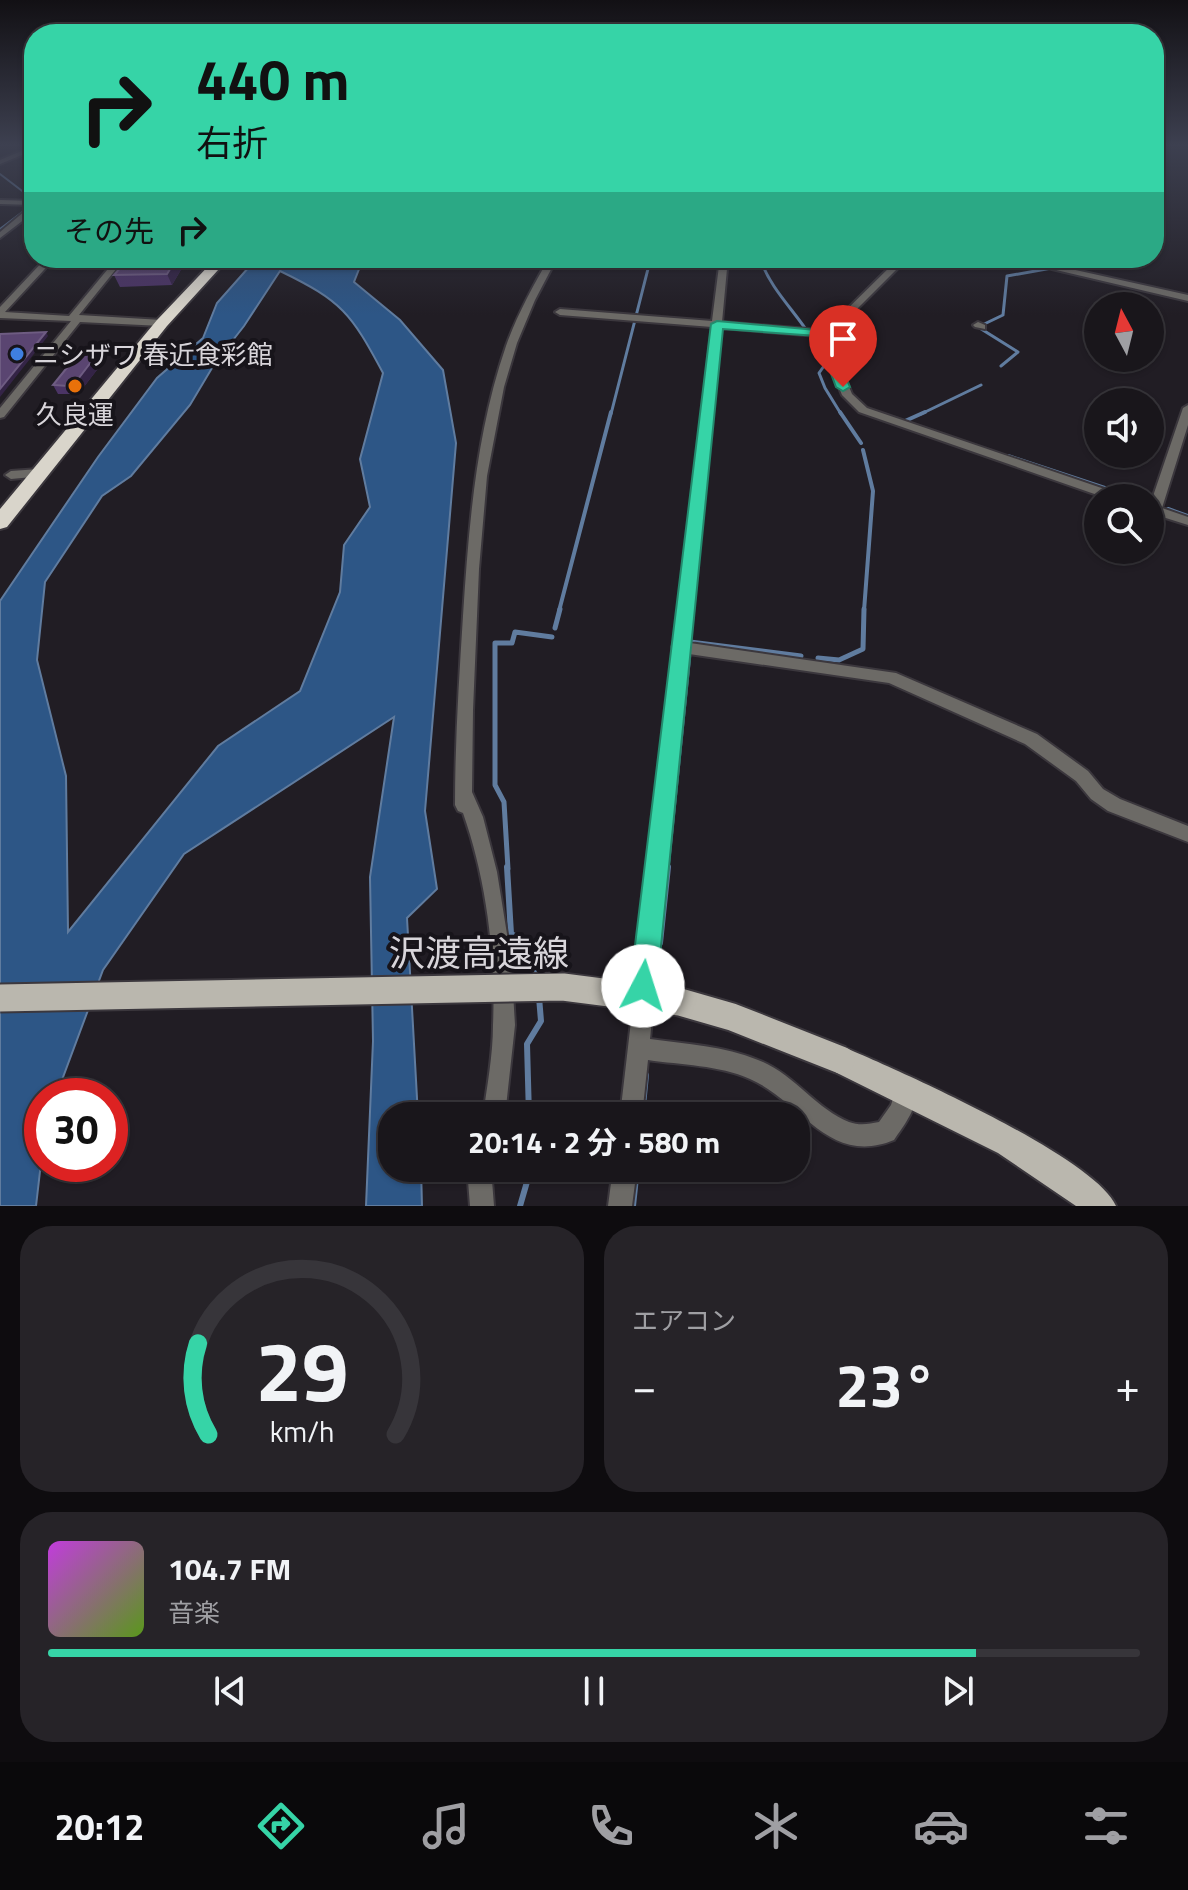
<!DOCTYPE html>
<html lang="ja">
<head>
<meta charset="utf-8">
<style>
	body { margin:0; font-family:"Titillium Web","Noto Sans JP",sans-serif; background:#262328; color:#f1f3f6; height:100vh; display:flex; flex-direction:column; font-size:30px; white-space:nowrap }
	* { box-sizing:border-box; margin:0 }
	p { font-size:26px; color:#9f9fa3 }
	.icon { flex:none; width:44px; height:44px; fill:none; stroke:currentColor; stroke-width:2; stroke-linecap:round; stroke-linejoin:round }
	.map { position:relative; height:1206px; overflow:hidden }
	.side { display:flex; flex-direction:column; gap:20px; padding:20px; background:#0e0c0f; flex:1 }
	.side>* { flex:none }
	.hud { position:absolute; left:24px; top:24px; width:1140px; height:244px; border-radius:32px; box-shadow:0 2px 6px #0004,0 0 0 2px #37353a; background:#36d4a7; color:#111; overflow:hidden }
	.needle { width:52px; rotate:353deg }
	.tools { position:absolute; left:1084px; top:292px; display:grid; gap:16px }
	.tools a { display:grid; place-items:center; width:80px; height:80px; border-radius:50%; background:#19161b; box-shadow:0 2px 6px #0004,0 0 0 2px #37353a; font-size:40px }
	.speed { position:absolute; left:24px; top:1078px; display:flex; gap:16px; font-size:40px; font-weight:700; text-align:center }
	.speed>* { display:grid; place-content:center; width:104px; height:104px; border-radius:50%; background:#19161b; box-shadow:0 2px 6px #0004,0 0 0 2px #37353a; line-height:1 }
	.speed .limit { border:12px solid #d22; background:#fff; color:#111 }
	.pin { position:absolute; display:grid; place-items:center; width:68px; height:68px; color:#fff; margin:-82px -34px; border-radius:50% 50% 50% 0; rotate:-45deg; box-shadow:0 0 8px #0007 }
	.pin .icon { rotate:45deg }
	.me { position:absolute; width:88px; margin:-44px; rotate:5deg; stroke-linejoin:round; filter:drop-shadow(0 0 6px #0008) }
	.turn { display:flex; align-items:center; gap:28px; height:168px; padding:0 40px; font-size:36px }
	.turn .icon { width:104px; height:104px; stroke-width:2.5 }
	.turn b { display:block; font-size:56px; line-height:68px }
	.then { display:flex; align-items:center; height:76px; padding:0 40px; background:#0003; gap:16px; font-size:30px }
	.big { font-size:60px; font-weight:700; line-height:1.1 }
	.side .card { flex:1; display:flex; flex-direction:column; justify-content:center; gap:12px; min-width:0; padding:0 28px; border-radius:32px; background:#262328 }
	.side .dial { align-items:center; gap:0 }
	.dial svg { height:208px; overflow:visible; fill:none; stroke:#37353a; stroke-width:7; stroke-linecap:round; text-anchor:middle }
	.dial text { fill:#f1f3f6; stroke:none }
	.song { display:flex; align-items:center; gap:24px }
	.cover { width:96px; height:96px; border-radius:12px; background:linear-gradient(135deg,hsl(290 70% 55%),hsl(90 70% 35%)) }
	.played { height:8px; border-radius:4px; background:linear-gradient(90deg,#36d4a7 85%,#37353a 85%) }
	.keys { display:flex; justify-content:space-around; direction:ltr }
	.heat { display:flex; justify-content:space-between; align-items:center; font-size:44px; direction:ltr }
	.side .tiles { flex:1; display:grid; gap:20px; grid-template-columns:1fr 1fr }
	.card:last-child { grid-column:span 2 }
	.trip { position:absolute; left:378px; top:1102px; width:432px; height:80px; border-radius:32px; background:#19161b; box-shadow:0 2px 6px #0004,0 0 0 2px #37353a; font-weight:700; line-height:80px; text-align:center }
	.tab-bar { display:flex; height:128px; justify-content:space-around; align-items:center; background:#0a090b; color:#9f9fa3 }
	.tab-bar .icon { width:56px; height:56px }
	.tab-bar .selected { color:#36d4a7 }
	.tab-bar b { font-size:36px; color:#f1f3f6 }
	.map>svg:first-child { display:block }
	.water { fill:#2d5686; stroke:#607c9f; stroke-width:2; fill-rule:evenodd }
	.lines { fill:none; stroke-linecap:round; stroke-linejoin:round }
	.stream-far4 { stroke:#607c9f; stroke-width:2 }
	.stream-far3 { stroke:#607c9f; stroke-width:3 }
	.stream-far2 { stroke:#607c9f; stroke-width:4 }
	.stream-far1 { stroke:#607c9f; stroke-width:5 }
	.stream { stroke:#607c9f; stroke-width:6 }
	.minor-casing { stroke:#3b373d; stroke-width:4 }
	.major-casing { stroke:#3b373d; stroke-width:4 }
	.highway-casing { stroke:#3b373d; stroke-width:4 }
	.minor { fill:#6c6a66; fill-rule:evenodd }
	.major { fill:#bab7ae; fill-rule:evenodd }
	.highway { fill:#d9d5cb; fill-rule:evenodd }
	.major-bridge-casing { stroke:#3b373d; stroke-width:31; stroke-linecap:butt }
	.major-bridge { stroke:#bab7ae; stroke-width:27 }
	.wall { fill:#4b3465 }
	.shaded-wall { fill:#342446 }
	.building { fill:#5a4571; stroke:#6e5c82; stroke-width:2 }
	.route { fill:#36d4a7; stroke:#238a6d; stroke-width:2 }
	.shop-dot { fill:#3f7fe0; stroke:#17141a; stroke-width:3 }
	.food-dot { fill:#e8710a; stroke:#17141a; stroke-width:3 }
	.labels { text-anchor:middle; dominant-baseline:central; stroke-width:8; stroke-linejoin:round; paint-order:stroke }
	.far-poi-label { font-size:26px; fill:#d8d5da; stroke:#17141a; text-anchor:start }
	.near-street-label { font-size:36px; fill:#d8d5da; stroke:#17141a }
</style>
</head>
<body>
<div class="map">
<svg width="1188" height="1206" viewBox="0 0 1188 1206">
	<rect width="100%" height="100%" fill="#211d24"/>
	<path class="water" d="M257 258 363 259 354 282 400 320 443 370 456 443 425 811 437 889 407 918 418 1116H392V1168H421L422 1206H366L373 1041 370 877 394 717 184 854 103 970 56 1096H42V1154L36 1206H0V601L98 457 157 378 203 338 217 303ZM280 271C342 301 351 313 383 373L360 459 370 507 344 545 340 592 300 691 218 746 68 932 66 776 37 660 45 582 102 496 131 476 190 405 215 363 244 326Z"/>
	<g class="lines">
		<path class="stream-far4" d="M0 174 34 200
			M0 229 33 204
			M650 263 651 258
			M761 263 762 258
			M1062 263 1065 258"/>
		<path class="stream-far3" d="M761 261C775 300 813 325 824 366L819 373 825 388 841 414
			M1060 266 1063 261
			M636 316 650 261
			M1001 366 1018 352 978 327 1003 315 1007 276 1052 268
			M611 414 635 320
			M921 414 981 385"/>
		<path class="stream-far2" d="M840 412 861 443
			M905 421 925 412
			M863 450 873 491 864 611
			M1008 456 1135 498
			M1168 509 1188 516
			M559 611 611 412"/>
		<path class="stream-far1" d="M555 628 560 609
			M690 642 801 656
			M818 658 839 660 863 649 864 609
			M508 869 504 802 495 785V643H512L515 632 552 637
			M667 869 689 654"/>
		<path class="stream" d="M507 867 511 934 534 945 537 976
			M660 943 668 867
			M655 991 658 965
			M652 1019 653 1007
			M529 1116 527 1044 541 1021 539 997
			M642 1116 646 1075
			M520 1206 531 1168
			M633 1206 637 1168"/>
		<g class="minor-casing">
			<path id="minor" d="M34 146V150L0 164V160Z
				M0 200 34 201V205L0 204Z
				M31 206H34V212L0 238V232Z
				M46 258H55L5 312 69 316 117 258H125L79 315 162 320 167 323 162 326 80 322 4 417 0 418V408L71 321 0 318V307Z
				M549 258H557L535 300 517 343 504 387 487 476 479 569 473 710 472 792 483 817 497 872 511 959 515 1025 505 1116H483C487 1086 493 1055 493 1025 496 955 486 878 463 813L458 811 455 805C455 742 459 679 463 616 469 524 476 433 506 346 517 315 533 286 549 258Z
				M720 258H728L722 322 821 330 828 328 899 258H908L834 332 827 334 852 394 867 408 1122 495 1124 498H1106L859 412 842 395 818 336 721 328 690 643 896 673 1037 734 1088 771 1103 789 1120 799 1188 826V842L1108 811 1091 799 1076 781 1025 744 889 683 689 654 650 1039C687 1044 724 1046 758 1060 793 1073 817 1110 849 1122 860 1126 869 1124 879 1122L891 1105 898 1083 906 1080 914 1083C922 1103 905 1124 894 1140 829 1167 801 1101 750 1079 719 1065 681 1065 648 1060L642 1116H620L674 651 672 647 675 643 712 327 560 315 555 312 560 309 712 321Z
				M1035 261 1188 295V301L1035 265Z
				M978 322 985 325V329L975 327 973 325Z
				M1188 405V425L1162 508 1188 517V525L1150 513V505L1183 408Z
				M39 469 45 473 43 476 11 479 5 475 11 471Z
				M467 1168H491L494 1206H470Z
				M613 1168H637L632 1206H608Z"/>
		</g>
		<g class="major-casing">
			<path id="major" d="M841 1046C896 1069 1095 1157 1116 1206H1076L998 1153 831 1070 827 1060 831 1050Z"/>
		</g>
		<g class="highway-casing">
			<path id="highway" d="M216 258H229L167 326 7 527 0 529V509L157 320Z"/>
		</g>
		<use href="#minor" class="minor"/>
		<use href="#major" class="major"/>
		<use href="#highway" class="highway"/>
		<g class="major-bridge-casing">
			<path id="major-bridge" d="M0 998 563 987 680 1002 732 1017 841 1060"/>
		</g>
		<use href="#major-bridge" class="major-bridge"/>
	</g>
	<path class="wall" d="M47 258H112L106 266 50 268 46 259Z
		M145 258H178L182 268 172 285 120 287 114 275Z
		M98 353 103 362 83 388H77L73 394H58L53 385Z"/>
	<path class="shaded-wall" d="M102 258H112L106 266Z
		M177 258H178L182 268 172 285 167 274Z
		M46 332 48 336 0 397V389Z
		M98 353 103 362 83 388 78 379Z
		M72 380 77 388 73 394 68 386Z"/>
	<path class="building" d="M47 258H83L46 259Z
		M145 258H177L167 274 114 275 128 259Z
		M46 332 0 389V334Z
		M98 353 78 379 72 380 68 386 53 385 78 354Z"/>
	<linearGradient id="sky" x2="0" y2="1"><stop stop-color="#121014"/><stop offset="0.46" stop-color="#3d4050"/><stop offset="1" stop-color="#3d4050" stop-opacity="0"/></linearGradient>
	<rect width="1188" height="315" fill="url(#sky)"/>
	<path class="route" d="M717 321 827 331 850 387 843 391 836 387 817 336 723 329 657 986 653 995 643 999 634 995 630 986 711 324Z"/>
	<circle class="shop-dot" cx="17" cy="354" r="8"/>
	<circle class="food-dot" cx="75" cy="386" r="8"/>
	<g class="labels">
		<g class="far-poi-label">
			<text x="33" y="354">ニシザワ 春近食彩館</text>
			<text x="75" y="414" text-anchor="middle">久良運</text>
		</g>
		<g class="near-street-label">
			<text x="479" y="952">沢渡高遠線</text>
		</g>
	</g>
</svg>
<div class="tools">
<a><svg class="needle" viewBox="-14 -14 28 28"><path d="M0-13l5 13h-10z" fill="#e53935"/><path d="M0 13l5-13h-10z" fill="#9f9fa3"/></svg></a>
<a><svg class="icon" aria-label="sound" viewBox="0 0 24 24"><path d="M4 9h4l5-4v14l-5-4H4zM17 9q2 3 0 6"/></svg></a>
<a><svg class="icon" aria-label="search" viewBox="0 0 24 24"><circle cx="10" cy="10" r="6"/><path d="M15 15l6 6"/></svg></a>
</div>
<div class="speed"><div class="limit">30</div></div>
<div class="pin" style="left:843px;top:387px;background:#d93025"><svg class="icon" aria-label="arrive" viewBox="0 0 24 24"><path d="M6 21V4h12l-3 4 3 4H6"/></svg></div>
<svg class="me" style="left:643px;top:986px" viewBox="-20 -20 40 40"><circle r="19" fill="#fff"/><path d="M0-13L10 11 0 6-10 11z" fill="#36d4a7"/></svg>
<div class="trip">20:14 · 2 分 · 580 m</div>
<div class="hud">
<div class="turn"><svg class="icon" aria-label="right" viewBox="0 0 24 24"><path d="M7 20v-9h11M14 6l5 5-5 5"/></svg><div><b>440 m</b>右折</div></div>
<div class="then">その先<svg class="icon" aria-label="right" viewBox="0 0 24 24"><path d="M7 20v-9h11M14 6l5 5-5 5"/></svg></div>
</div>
</div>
<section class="side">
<div class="tiles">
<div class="card dial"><svg viewBox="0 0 100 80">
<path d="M14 69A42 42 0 1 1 86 69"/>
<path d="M14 69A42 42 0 0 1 10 34" stroke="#36d4a7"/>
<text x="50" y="56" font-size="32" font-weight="700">29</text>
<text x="50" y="72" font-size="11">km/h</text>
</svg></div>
<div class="card"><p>エアコン</p>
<div class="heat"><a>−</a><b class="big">23°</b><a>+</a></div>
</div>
<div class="card">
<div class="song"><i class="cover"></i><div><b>104.7 FM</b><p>音楽</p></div></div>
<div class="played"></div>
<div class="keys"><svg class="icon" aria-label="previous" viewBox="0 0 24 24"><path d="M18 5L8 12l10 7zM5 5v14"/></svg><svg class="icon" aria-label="pause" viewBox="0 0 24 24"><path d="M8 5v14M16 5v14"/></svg><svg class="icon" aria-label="next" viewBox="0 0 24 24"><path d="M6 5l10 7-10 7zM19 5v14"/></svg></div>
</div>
</div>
</section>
<nav class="tab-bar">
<b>20:12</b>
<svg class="icon selected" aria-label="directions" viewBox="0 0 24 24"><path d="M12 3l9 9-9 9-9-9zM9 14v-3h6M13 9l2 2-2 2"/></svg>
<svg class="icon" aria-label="music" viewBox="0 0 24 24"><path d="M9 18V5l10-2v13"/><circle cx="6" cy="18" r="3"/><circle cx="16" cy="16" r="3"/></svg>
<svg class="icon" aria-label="phone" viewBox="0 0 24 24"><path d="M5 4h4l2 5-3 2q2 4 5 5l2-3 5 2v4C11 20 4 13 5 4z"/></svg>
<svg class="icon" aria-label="climate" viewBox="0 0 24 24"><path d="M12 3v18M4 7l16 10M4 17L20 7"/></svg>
<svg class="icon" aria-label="car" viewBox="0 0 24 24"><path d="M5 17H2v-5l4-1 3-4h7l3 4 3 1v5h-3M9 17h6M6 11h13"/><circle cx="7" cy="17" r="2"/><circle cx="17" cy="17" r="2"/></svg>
<svg class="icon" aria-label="filters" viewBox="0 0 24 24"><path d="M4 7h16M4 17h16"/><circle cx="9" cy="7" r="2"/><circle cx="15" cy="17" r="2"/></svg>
</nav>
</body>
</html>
